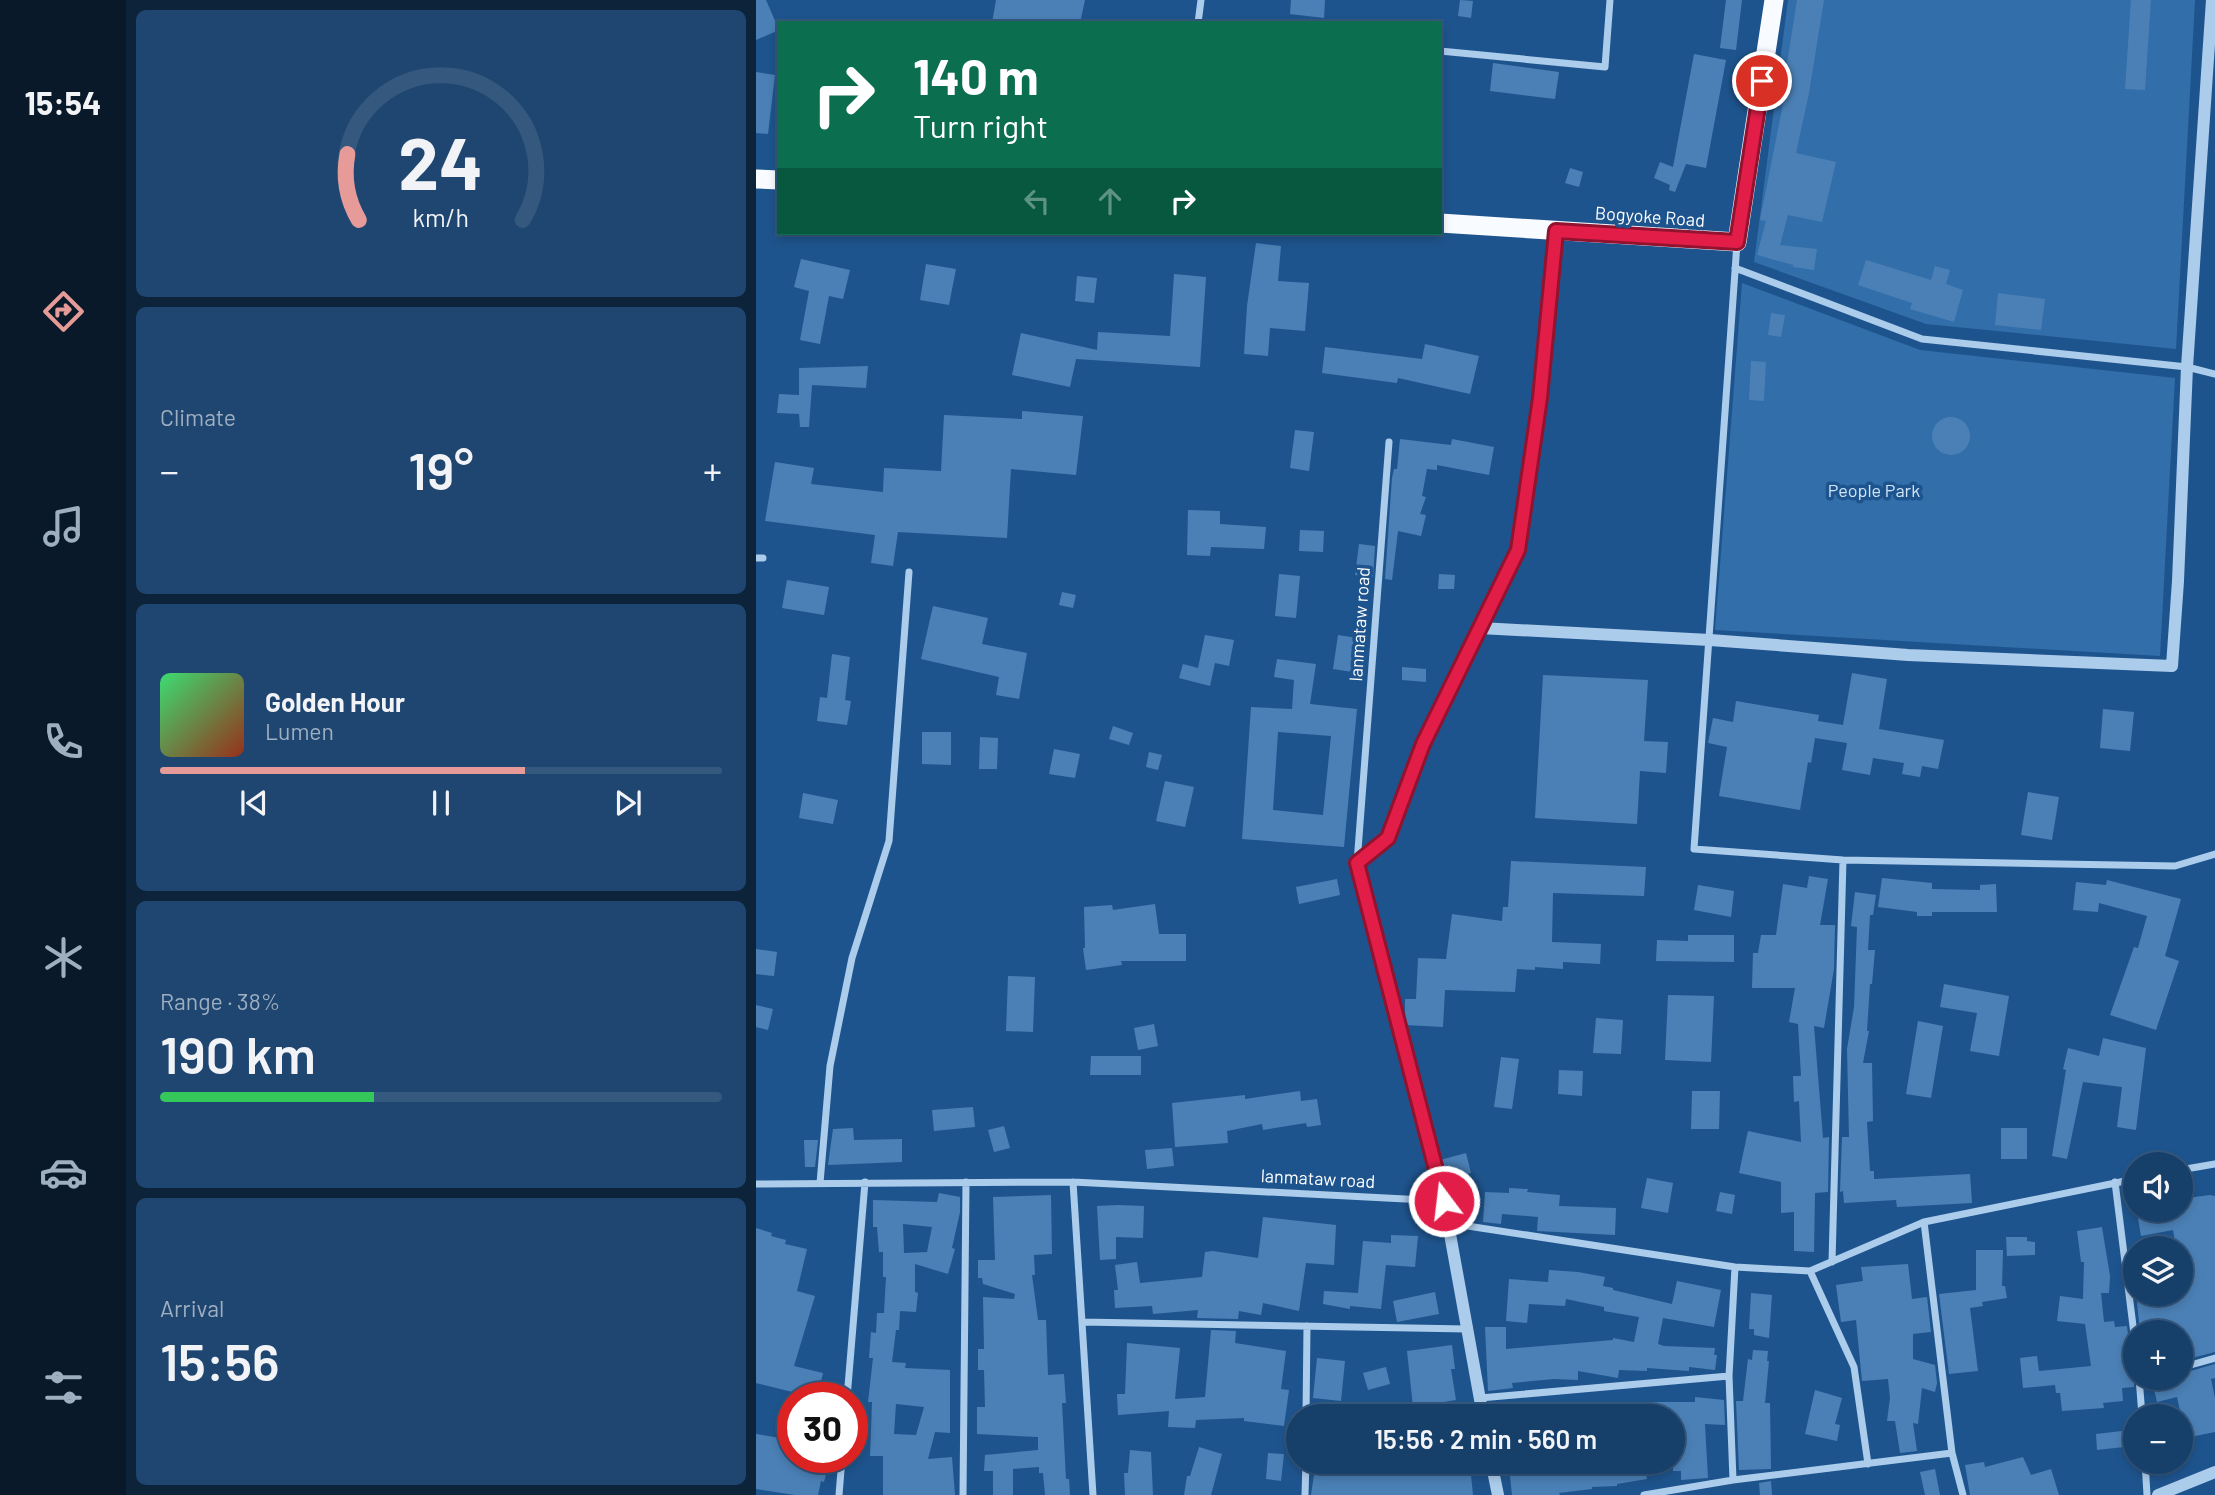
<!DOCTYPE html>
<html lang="en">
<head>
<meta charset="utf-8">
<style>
	body { margin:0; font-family:Barlow,sans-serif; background:#1f4670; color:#f1f3f6; height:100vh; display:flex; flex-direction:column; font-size:26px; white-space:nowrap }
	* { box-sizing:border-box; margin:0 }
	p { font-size:23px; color:#9eafc1 }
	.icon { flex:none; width:38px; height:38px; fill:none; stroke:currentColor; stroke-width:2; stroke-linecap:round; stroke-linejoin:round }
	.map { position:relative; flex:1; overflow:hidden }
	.drawer { display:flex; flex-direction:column; gap:10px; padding:10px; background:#0c233a; width:630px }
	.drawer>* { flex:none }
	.banner { position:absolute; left:21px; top:21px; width:665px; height:214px; border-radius:0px; box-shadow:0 4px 10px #0003,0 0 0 2px #35587e; background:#0b6e4f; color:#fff; overflow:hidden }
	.tools { position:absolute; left:1367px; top:1152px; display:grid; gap:14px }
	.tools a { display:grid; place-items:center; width:70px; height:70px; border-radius:50%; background:#163f6a; box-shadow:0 4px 10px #0003,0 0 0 2px #35587e; font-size:35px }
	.speed { position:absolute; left:21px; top:1382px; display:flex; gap:14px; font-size:35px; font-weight:700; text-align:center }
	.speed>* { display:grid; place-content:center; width:91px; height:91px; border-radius:50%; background:#163f6a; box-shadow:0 4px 10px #0003,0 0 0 2px #35587e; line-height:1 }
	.speed .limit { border:10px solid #d22; background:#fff; color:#111 }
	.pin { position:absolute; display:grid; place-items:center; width:60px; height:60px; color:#fff; margin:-30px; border:4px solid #fff; border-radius:50%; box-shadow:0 2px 7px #0007 }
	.me { position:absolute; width:77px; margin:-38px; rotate:345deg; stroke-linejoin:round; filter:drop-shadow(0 0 5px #0008) }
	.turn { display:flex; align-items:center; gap:24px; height:147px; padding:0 21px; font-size:32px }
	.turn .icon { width:91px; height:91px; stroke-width:2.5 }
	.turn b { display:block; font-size:49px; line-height:60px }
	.lanes { display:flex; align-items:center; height:66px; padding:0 21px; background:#0003; justify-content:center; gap:35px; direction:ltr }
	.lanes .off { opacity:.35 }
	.big { font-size:52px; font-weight:600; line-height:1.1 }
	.drawer .widget { flex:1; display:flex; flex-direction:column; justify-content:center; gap:10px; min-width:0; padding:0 24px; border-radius:10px; background:#1f4670 }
	.drawer .dial { align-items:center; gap:0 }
	.dial svg { height:182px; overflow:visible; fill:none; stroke:#35587e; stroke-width:7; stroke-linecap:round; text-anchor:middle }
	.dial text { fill:#f1f3f6; stroke:none }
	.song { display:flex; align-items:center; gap:21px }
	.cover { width:84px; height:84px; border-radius:10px; background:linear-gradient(135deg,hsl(140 70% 55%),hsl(10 70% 35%)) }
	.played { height:7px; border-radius:4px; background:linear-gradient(90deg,#e69b98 65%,#35587e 65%) }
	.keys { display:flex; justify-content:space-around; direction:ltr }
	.heat { display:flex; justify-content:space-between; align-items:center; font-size:38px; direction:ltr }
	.charge { height:10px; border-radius:5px; background:linear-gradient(90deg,#34c759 38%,#35587e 0) }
	.trip { position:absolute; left:530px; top:1404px; width:399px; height:70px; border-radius:35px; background:#163f6a; box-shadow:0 4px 10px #0003,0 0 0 2px #35587e; font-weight:600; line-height:70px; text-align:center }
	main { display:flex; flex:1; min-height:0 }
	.dock { display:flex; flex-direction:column; width:126px; justify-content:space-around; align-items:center; background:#09192a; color:#9eafc1 }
	.dock .icon { width:49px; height:49px }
	.dock .selected { color:#e69b98 }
	.dock b { font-size:32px; color:#f1f3f6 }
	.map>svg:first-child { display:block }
	.green { fill:#326eaa }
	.building { fill:#4b80b6; fill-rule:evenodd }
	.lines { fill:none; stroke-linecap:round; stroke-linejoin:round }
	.minor { stroke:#acccec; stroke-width:7 }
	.tertiary { stroke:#acccec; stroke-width:12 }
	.trunk { stroke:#f8fbff; stroke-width:19 }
	.route-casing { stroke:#92132f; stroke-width:18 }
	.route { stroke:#e11d48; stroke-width:12 }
	.labels { text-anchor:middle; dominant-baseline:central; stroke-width:7; stroke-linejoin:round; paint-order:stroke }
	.street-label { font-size:18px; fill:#fff; stroke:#1e548d }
	.park-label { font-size:18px; fill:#d1e5f9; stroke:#1e548d }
</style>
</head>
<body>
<main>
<nav class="dock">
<b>15:54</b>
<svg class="icon selected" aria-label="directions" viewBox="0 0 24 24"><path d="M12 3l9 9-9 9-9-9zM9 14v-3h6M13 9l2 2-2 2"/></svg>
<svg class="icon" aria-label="music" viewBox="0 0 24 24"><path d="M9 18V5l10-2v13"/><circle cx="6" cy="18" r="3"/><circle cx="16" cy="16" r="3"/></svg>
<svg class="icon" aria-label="phone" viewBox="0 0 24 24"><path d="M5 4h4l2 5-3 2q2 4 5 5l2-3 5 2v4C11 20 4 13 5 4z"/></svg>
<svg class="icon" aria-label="climate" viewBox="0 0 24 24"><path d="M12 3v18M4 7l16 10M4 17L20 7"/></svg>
<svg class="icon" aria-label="car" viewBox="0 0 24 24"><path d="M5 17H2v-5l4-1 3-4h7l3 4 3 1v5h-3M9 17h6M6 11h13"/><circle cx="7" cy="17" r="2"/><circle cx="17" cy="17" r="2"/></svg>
<svg class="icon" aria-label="filters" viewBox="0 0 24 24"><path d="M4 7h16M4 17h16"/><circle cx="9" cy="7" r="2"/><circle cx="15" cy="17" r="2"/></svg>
</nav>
<section class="drawer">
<div class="widget dial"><svg viewBox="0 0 100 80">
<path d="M14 69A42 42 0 1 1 86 69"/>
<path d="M14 69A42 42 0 0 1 9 40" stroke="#e69b98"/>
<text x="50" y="56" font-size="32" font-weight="700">24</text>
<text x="50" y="72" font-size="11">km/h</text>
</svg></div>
<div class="widget"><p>Climate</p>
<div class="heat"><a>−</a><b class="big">19°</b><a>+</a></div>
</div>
<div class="widget">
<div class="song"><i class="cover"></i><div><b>Golden Hour</b><p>Lumen</p></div></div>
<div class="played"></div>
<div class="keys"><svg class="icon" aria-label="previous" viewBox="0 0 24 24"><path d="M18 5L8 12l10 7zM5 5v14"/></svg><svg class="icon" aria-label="pause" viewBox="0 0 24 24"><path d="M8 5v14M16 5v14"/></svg><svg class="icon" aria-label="next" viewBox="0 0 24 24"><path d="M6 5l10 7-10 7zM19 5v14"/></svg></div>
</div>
<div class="widget"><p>Range · 38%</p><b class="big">190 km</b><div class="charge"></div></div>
<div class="widget"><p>Arrival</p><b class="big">15:56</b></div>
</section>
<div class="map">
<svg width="1459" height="1495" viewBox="0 0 1459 1495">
	<rect width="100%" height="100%" fill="#1e548d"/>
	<path class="green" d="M1032 0H1439L1420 349 1170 324 998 262Z
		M986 283 1164 350 1419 378 1404 656 959 630Z"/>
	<path class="building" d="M0 0H10L23 30 0 40Z
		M240 0H329L324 23H236Z
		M535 0H569L568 18 534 14Z
		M704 0 717 1 715 18 702 16Z
		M970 0H986L980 50 964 48Z
		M1041 0H1068L1053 93 1040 153 1080 162 1066 222 1032 215 1024 245 1061 249 1058 270 1037 267V265L1001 255 1010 221 1004 220 1030 89H1027Z
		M1375 0H1395L1389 90 1369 89Z
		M938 54 970 60 950 168 930 164 919 192 913 190 914 185 898 178 904 162 917 167Z
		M737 63 803 72 799 99 734 91Z
		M0 72 19 75 12 134 0 133Z
		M814 168 827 172 823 187 809 183Z
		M500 243 525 246 522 281 553 283 549 331 514 328 512 356 488 354 491 306Z
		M45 259 94 270 87 299 73 296 64 344 44 340 53 291 38 287Z
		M1110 260 1175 280 1179 266 1194 270 1190 284 1207 290 1198 322 1154 309 1156 303 1102 285Z
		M170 264 200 269 193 305 164 300Z
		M418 274 450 277 444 367 320 359 314 387 256 375 265 333 341 350 342 332 414 336Z
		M321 276 341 278 338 303 319 301Z
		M1242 293 1289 299 1285 330 1239 325Z
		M1015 313 1029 315 1025 337 1012 335Z
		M669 344 723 356 714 394 642 378 641 383 566 373 569 347 666 359Z
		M995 361 1010 362 1008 401 993 400Z
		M112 366 110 388 56 385 53 427H44L43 414 21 413 23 394 43 395V368Z
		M266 411 327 416 320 475 255 469 251 538 142 532 137 566 115 563 119 535 9 521 19 462 58 468 55 484 127 492 128 468 185 471 188 415 266 419Z
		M1176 436a19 19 0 1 1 38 0a19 19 0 1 1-38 0Z
		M539 430 558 432 553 471 534 468Z
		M644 439 695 445 696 439 738 447 733 475 681 465V470L671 469 666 496 670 497 664 514 670 515 665 536 642 531 636 580 629 579 636 478 638 469H641Z
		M432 510 464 511V524L510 527 508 549 455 547 454 556 431 555Z
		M544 530 568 531 567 552 543 551Z
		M603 544 619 546 617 577 599 575Z
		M523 574 544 576 540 618 519 616Z
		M683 574 699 575 698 589H682Z
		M31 580 73 587 68 615 26 608Z
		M306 592 320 595 317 608 303 605Z
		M177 606 232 618 226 644 271 653 263 699 240 695 243 677 165 659Z
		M449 635 478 640 473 666 459 663 454 686 423 678 427 664 442 668Z
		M582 635 609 639 603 673 577 669Z
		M76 654 94 657 89 700 95 701 91 725 61 721 64 697 71 698Z
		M521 659 560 664 554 704 601 709 588 847 486 839 495 707 536 709 538 680 518 677ZM522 732 575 736 567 815 517 810Z
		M646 667 670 669V682L646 680Z
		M1096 673 1131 679 1123 729 1188 740 1182 769 1166 766 1164 777 1146 774 1148 763 1117 758 1114 775 1086 770 1091 743 1059 738 1055 763 1052 762 1044 810 963 796 971 747 952 743 957 718 977 722 980 701 1063 715 1062 721 1087 725Z
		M787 675 892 680 888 741 912 742 910 773 884 771 881 824 779 818Z
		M1347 709 1378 712 1374 751 1344 748Z
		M357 726 377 733 373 745 353 739Z
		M166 732H195V765L166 764Z
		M224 737 242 738 241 769H223Z
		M298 749 324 754 319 778 293 774Z
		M393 752 406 755 402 770 390 767Z
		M409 781 438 787 429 827 400 821Z
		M1272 792 1303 797 1296 840 1265 835Z
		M47 793 82 800 77 824 43 818Z
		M755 861 890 867 888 896 797 893 796 942 845 944 844 964 807 962V969L779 967V970L761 969 759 992 689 990 687 1027 649 1025V999H660L662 958 690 959 696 914 746 921 747 907H752Z
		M1053 876 1072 879 1064 925H1079L1078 969 1068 1028 1058 1026 1067 1138 1073 1137 1072 1192 1059 1193 1058 1252 1038 1251V1212L1025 1213V1182L983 1173 992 1131 1045 1142 1043 1101 1038 1102 1037 1076H1045L1042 1024 1033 1022 1039 988H996L997 953H1002L1005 935H1020L1027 884 1051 888Z
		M1126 878 1176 883V889L1224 890V885L1240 884 1241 912H1176V916H1161V912L1122 907Z
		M581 879 584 895 543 904 540 887Z
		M1351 880 1425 899 1409 956 1423 961 1400 1030 1354 1015 1378 947 1382 948 1391 916 1343 903 1342 912 1317 910 1320 882 1350 885Z
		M942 885 978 891 975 917 938 910Z
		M1099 892 1120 895 1117 915H1114L1112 950H1119L1116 984H1114L1111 1031H1113L1107 1063H1116L1117 1121 1111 1122 1114 1171H1118V1179L1214 1174 1216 1203 1141 1207 1140 1200 1088 1203 1087 1191 1084 1192 1086 1137H1093L1091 1049 1098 1007 1101 927 1095 926Z
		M399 904 403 934H430V961H365L366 965 330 970 327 948H329L328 907 356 905 357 910Z
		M932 935H978V962L900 961 901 940 932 941Z
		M0 949 21 952 18 976 0 974Z
		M252 976 279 977 277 1032 250 1031Z
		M1188 984 1253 996 1243 1056 1214 1051 1221 1013 1184 1007Z
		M912 995 958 996 955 1062 909 1060Z
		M0 1005 17 1009 12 1030 0 1027Z
		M840 1018 867 1020 865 1054 837 1053Z
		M1162 1021 1187 1026 1175 1098 1150 1094Z
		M398 1024 402 1046 382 1050 378 1028Z
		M1347 1038 1390 1048 1380 1130 1361 1127 1366 1087 1327 1082 1311 1159 1296 1156 1310 1070 1307 1069 1312 1048 1343 1056Z
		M335 1056H385V1075H334Z
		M745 1057 763 1059 756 1109 738 1107Z
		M803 1070 827 1071 826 1096 802 1094Z
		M544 1091 545 1101 561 1099 565 1125 551 1127 550 1123 507 1130 506 1124 471 1131 472 1143 419 1147 416 1103 489 1095V1099Z
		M936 1091H964L963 1129H935Z
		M217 1107 219 1127 178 1131 176 1110Z
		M248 1126 254 1148 238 1152 232 1130Z
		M97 1128 98 1140 146 1139V1162L72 1165 77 1129Z
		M1245 1128H1271V1159H1245Z
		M48 1140H62L59 1167H49Z
		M416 1148 418 1166 391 1169 389 1150Z
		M710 1153 715 1173 689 1180 684 1160Z
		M891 1178 917 1183 912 1213 885 1208Z
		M753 1188 772 1189 771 1192 804 1195 803 1206 860 1208 859 1235 781 1231 782 1217 746 1214 745 1224 727 1222 729 1192 753 1193Z
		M964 1192 979 1195 976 1214 960 1211Z
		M183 1193 204 1197V1212L196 1248 199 1249 192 1274 159 1264V1292L162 1293 160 1312 144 1311 143 1330H140L136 1362 150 1363 149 1368 194 1370V1433L179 1432 172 1459 196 1457 199 1495H127V1456H114L116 1402H112L117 1358H113L115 1332 120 1333 121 1313H128L130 1277H127V1252H123L121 1227H117V1200L181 1202ZM147 1224 176 1227 171 1252 148 1253ZM140 1404 168 1407 160 1435 138 1434Z
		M295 1195 296 1254 278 1255 279 1275H276L282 1320H290L292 1375 308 1374 310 1403H306L310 1479H313L314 1495H289L287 1473H283V1467L257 1469V1495H237V1471H228L229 1455 282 1450V1437L221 1434V1407H229L228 1370H222V1349H228L227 1297 258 1299 259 1294 227 1284 226 1278H222V1260H239L237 1197Z
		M1454 1195 1459 1196V1352L1424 1361V1332H1384L1380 1293H1424V1248H1420L1417 1230 1385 1236 1381 1213 1400 1209H1424V1199Z
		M362 1205 388 1206 387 1238 360 1237V1259L344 1260 341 1206Z
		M507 1217 580 1225 578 1265 550 1263 543 1311 507 1303 505 1315 483 1311 482 1319 441 1318 442 1310 397 1314 396 1306 359 1308 358 1290H362L359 1265 381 1262 384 1283 446 1277 449 1252 457 1251 502 1258Z
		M1346 1227 1354 1276 1353 1293H1345L1348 1322 1358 1321 1359 1327 1371 1326 1373 1343 1379 1348 1378 1387 1366 1388 1367 1401 1347 1403 1348 1408 1306 1411 1304 1393H1300L1299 1385 1267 1388 1264 1358 1281 1356 1283 1371 1335 1366 1329 1324 1301 1321 1304 1296 1327 1299 1328 1262H1325L1321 1231Z
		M0 1228 16 1233 15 1236 30 1240 29 1244 51 1249 41 1291 59 1296 38 1366 67 1373 61 1398 0 1383Z
		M635 1235 662 1236 659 1267 630 1265 625 1309 594 1306V1309L567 1304 568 1291 602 1293 607 1241 635 1243Z
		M1250 1237H1271V1241L1279 1242V1255L1251 1256Z
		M1220 1250H1247L1246 1286H1249L1251 1298 1226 1302 1227 1306 1214 1308 1222 1371 1193 1374 1183 1294 1220 1290Z
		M1152 1264 1156 1299 1171 1297 1175 1332 1157 1334V1359L1179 1365 1181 1383 1179 1392 1166 1388 1162 1424 1157 1423 1161 1451 1144 1453 1139 1421H1131L1134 1398 1132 1379 1106 1381 1100 1320 1085 1322 1080 1285 1107 1281 1105 1267Z
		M793 1270 822 1272 849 1277 847 1286 857 1288V1290L916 1304 921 1281 965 1290 958 1327 907 1318 902 1344 908 1346 959 1348 958 1355H961L959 1370 933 1367V1371L891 1368V1371L863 1370 862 1378 822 1371V1380L798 1379 756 1383 757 1388 732 1391 729 1327H750V1349L857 1340V1338L878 1342 883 1317 848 1311V1307L810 1299 809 1306 773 1304 771 1323 750 1321 753 1279 792 1282Z
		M679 1292 683 1314 641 1322 637 1301Z
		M995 1293 1016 1295 1013 1338 998 1335V1329H993Z
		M455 1330 480 1331 479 1343 530 1351 525 1389 533 1390 528 1426 488 1421V1418L440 1420 439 1428 412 1427 413 1411 362 1415 361 1394H369L371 1343 424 1348 419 1399 449 1397Z
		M696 1345 699 1369H695L700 1400 657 1407 651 1351Z
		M997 1350 1012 1351 1011 1361H1013L1009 1403H1014L1015 1469 983 1470 980 1401H987L992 1359 996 1360Z
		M561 1358 589 1361 585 1401 557 1398Z
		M1459 1364V1378L1455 1379 1459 1398V1432L1434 1437 1429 1414 1425 1415 1421 1397 1401 1402 1395 1377H1424V1374Z
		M630 1367 634 1384 612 1390 607 1373Z
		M1059 1390 1086 1398 1079 1424 1084 1425 1081 1441 1049 1434Z
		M939 1397 968 1400 969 1425 949 1424 952 1478 925 1480V1471H917V1416H893V1402H939Z
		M1366 1431 1368 1447 1341 1450 1340 1434Z
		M0 1434 37 1440V1458L74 1460 68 1482 65 1481 62 1495H39L0 1489Z
		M443 1447 466 1454 455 1495H428L431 1476H434Z
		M374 1450 395 1452 397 1495H369L368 1473H372Z
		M512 1453 528 1454 525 1481 510 1479Z
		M1267 1457 1275 1475 1295 1469 1303 1495H1214L1209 1465 1228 1462 1229 1467Z
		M560 1461H633V1471L714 1465 717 1495H555Z
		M841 1461H888L891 1479 861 1484V1486L836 1487V1489L803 1493 804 1495H756L753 1467 810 1466Z
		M1179 1469 1184 1495H1169L1164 1472Z
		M1015 1481 1016 1495H1004L1003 1483Z"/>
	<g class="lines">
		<path class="minor" d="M442 23 445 0
			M684 51 849 67 854 0
			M981 243 938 849 1087 860 1419 866 1459 854
			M979 268 1166 339 1431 367 1459 374
			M0 558H7
			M1424 1170 1459 1164
			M317 1182 337 1495
			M1359 1182 1379 1342
			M64 1183 74 1066 96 958 133 841 153 572
			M0 1184 317 1182 688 1201 601 863 633 442
			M1168 1222 1196 1453 1207 1495
			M692 1223 979 1267 1054 1271 1168 1222 1379 1179
			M1076 1262 1087 860
			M1054 1271 1098 1367 1112 1464
			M326 1322 711 1329
			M1424 1368 1459 1358
			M1383 1377 1386 1416
			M91 1398 109 1182
			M724 1398 973 1376
			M550 1416 551 1326
			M1389 1461 1391 1495
			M977 1480 973 1376 979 1267
			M83 1495 86 1458
			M207 1495 210 1182
			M549 1495 550 1461
			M888 1495 977 1480 1196 1453"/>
		<path class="tertiary" d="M724 628 954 640 1152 655 1416 666 1422 581 1431 367 1456 0
			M601 863 632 838 667 744 762 550 784 398 800 231
			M688 1201 727 1416
			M735 1461 742 1495
			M1402 1495 1459 1472"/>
		<path class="trunk" d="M0 179 23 180
			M684 223 981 242 1018 0"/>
	</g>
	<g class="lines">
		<g class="route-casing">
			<path id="route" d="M688 1201 601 863 632 838 667 744 762 550 784 398 800 231 981 242 1006 81"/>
		</g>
		<use href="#route" class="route"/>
	</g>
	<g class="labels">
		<g class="street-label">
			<text transform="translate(894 216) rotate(4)">Bogyoke Road</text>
			<text transform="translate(603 624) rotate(-86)">lanmataw road</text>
			<text transform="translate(562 1178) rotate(3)">lanmataw road</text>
		</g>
		<g class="park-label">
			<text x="1118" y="490">People Park</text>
		</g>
	</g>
</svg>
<div class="tools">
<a><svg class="icon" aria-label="sound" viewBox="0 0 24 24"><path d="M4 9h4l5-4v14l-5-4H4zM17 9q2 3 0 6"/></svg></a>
<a><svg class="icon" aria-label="layers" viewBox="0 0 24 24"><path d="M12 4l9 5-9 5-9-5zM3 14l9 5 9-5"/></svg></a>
<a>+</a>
<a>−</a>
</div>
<div class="speed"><div class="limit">30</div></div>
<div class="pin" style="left:1006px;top:81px;background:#d93025"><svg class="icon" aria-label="arrive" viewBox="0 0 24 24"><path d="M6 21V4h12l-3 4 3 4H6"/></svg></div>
<svg class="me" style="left:688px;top:1201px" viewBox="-20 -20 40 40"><circle r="17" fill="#e11d48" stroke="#fff" stroke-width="3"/><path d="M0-11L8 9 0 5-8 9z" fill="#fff"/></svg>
<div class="trip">15:56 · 2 min · 560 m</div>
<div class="banner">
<div class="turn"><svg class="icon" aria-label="right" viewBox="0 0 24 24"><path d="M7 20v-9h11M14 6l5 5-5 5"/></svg><div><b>140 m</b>Turn right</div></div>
<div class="lanes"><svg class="icon off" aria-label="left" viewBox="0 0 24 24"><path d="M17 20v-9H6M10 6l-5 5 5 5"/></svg><svg class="icon off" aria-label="ahead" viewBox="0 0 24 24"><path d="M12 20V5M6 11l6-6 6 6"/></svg><svg class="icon" aria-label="right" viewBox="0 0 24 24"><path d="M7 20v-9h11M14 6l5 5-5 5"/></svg></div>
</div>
</div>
</main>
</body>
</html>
